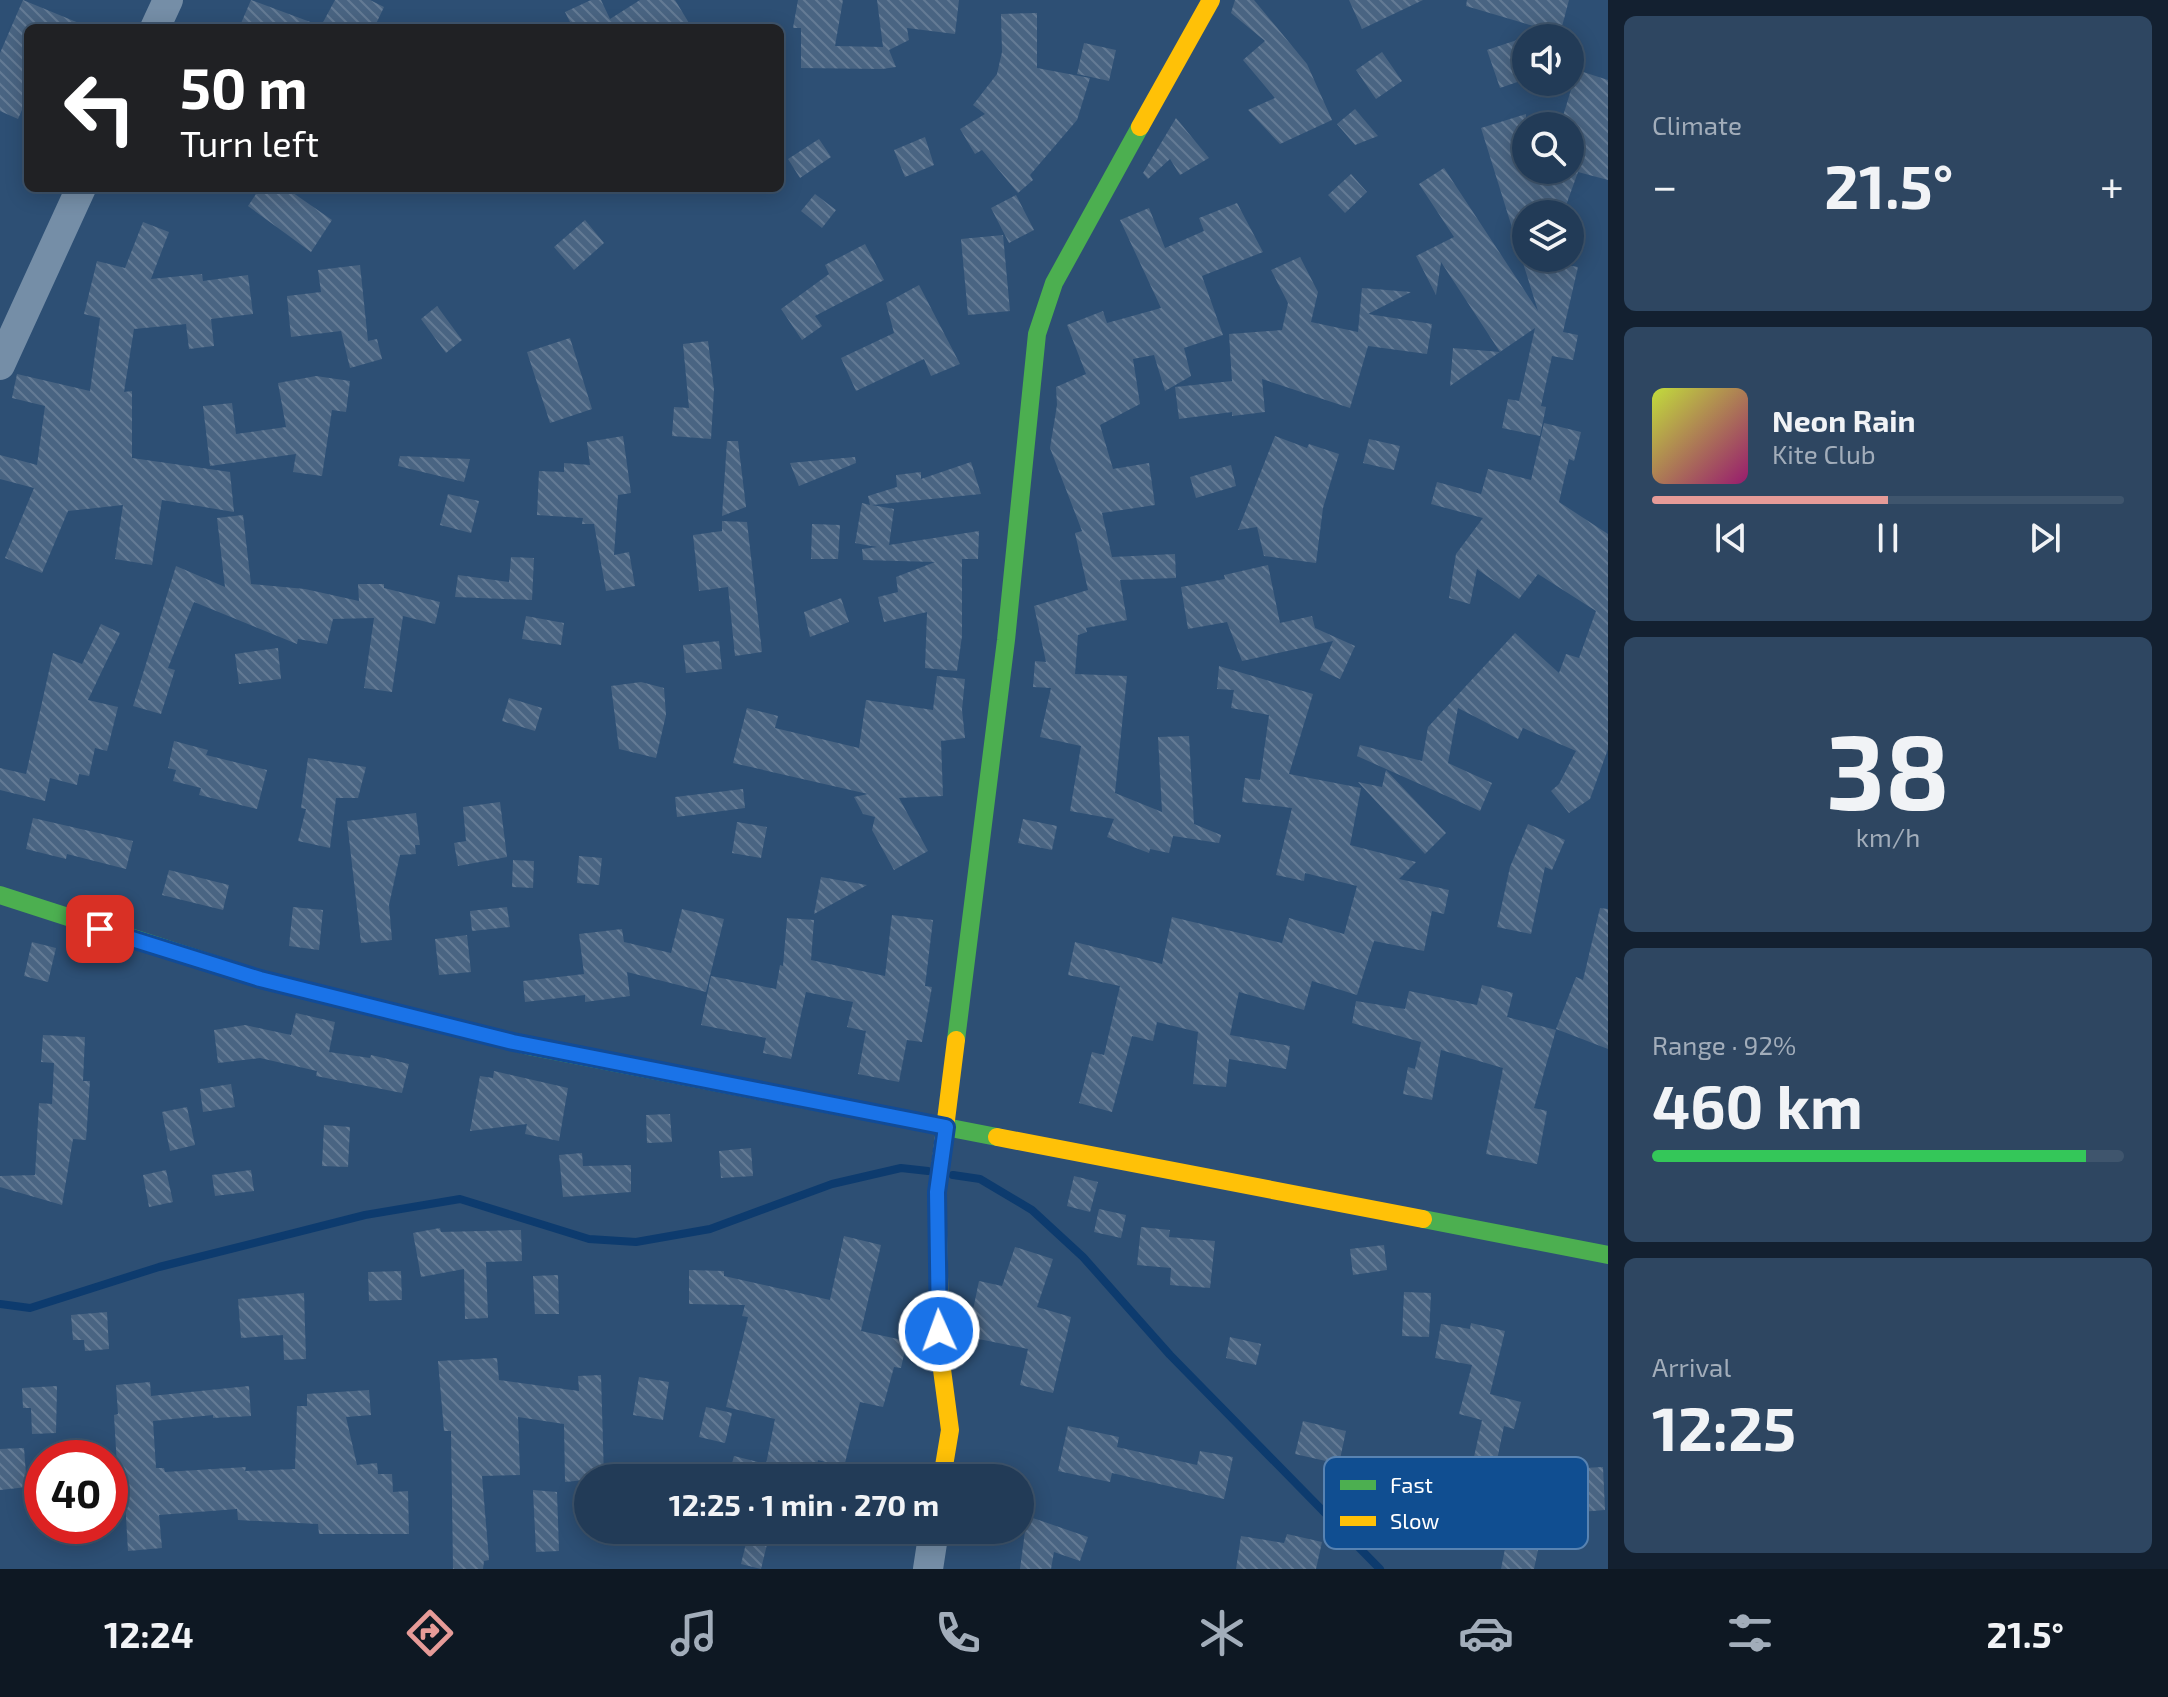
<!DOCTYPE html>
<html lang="en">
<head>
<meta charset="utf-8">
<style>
	body { margin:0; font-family:"Exo 2",sans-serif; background:#2e4661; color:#f1f3f6; height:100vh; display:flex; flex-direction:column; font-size:30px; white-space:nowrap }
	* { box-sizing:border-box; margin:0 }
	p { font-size:26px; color:#a2adba }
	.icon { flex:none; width:44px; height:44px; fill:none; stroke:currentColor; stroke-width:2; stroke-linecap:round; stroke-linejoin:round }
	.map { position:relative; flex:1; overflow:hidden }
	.side { display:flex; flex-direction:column; gap:16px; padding:16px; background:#132030; width:560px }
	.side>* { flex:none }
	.top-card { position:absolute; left:24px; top:24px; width:760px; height:168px; border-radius:12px; box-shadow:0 4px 20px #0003,0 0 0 2px #3f556d; background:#202124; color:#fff; overflow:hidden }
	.fabs { position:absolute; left:1512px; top:24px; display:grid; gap:16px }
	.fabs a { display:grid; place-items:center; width:72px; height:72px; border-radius:50%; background:#223b57; box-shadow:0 4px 20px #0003,0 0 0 2px #3f556d; font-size:40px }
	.speed { position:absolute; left:24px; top:1440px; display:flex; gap:16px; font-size:40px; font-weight:700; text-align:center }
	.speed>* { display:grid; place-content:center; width:104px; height:104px; border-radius:50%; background:#223b57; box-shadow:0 4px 20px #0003,0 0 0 2px #3f556d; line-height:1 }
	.speed .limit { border:12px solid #d22; background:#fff; color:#111 }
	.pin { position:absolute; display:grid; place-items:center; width:68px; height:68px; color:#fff; margin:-34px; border-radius:16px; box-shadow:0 4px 12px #0006 }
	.me { position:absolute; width:88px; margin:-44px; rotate:358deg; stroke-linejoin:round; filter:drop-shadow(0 0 6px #0008) }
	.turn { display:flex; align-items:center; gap:28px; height:168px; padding:0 24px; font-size:36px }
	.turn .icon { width:104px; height:104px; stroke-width:2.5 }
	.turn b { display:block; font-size:56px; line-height:68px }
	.big { font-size:60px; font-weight:700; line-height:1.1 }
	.side .widget { flex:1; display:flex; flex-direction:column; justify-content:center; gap:12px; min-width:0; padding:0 28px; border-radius:12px; background:#2e4661 }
	.side .dial { align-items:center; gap:0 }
	.dial b { font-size:104px; line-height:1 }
	.song { display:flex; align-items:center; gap:24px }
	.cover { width:96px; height:96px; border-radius:12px; background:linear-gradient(135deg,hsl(70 70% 55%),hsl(320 70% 35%)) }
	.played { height:8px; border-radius:4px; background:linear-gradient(90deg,#e69b98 50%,#3f556d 50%) }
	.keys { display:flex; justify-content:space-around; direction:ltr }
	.heat { display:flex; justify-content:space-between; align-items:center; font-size:44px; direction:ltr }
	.charge { height:12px; border-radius:6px; background:linear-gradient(90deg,#34c759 92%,#3f556d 0) }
	.trip { position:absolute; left:574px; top:1464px; width:460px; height:80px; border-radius:40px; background:#223b57; box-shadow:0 4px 20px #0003,0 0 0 2px #3f556d; font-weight:700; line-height:80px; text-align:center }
	.dock { display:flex; height:128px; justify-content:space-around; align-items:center; background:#0e1823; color:#a2adba }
	.dock .icon { width:56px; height:56px }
	.dock .current { color:#e69b98 }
	.dock b { font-size:36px; color:#f1f3f6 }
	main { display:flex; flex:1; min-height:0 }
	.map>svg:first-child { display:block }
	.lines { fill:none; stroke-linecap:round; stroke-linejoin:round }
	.stream { stroke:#0d3b6e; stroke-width:8 }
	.building { fill:url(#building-back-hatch) }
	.street { stroke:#758ea7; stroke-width:30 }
	.fast { stroke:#4caf50; stroke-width:18 }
	.slow { stroke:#ffc107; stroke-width:18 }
	.route-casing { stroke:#114b97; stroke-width:20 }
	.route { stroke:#1a73e8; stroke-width:14 }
	.key { fill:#104e91; stroke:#5883b2; stroke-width:2 }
	.key-label { font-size:22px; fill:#fff }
</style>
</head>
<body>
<main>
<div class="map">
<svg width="1608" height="1569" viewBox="0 0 1608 1569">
	<defs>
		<pattern id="building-back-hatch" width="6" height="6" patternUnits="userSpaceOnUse" patternTransform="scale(2)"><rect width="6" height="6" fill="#496482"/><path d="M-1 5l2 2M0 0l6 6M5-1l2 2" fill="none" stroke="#647b95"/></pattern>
	</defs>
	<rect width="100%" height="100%" fill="#2d4f74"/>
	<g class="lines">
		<path class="stream" d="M953 1175 980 1179 1032 1210 1083 1257 1170 1355 1380 1569
			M0 1304 30 1308 159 1267 365 1215 460 1199 589 1239 636 1242 710 1229 832 1184 901 1168 928 1171"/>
	</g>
	<path class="building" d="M23 0 91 28H28V96L18 119 0 111V53Z
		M251 0 321 26 335 0H370L384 7 374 28H239Z
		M591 0H601L610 19 640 0H675L692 28H573L565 12Z
		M798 0H843L835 46 883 47 877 0H959L955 34 907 28 909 40 889 50 896 67 882 69 801 68V28H793Z
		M1235 0H1254L1307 64 1332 120 1280 144 1248 110 1275 98 1243 60 1265 41 1231 13Z
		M1349 0H1423L1362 29Z
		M1467 0H1569L1560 34 1466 6Z
		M1037 13V68L1090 78 1077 120 1030 175 1033 180 1018 193 982 150 975 154 960 129 985 114 973 105 997 74 1002 52 1001 14Z
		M1526 37V79L1500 88 1487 50Z
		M1084 43 1116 50 1109 81 1077 74Z
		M1382 52 1402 81 1376 99 1356 70Z
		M1577 70 1608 80V180L1578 172 1563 214H1526V258L1578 267 1563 332 1578 335 1573 360 1552 356 1541 406 1546 407 1540 436 1502 428 1508 399 1519 401 1535 328 1450 386 1453 348 1500 352 1441 262 1436 295 1416 256 1454 237 1419 184 1444 168 1538 311 1481 128 1526 114V170H1541L1544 179 1547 170H1570V126H1560Z
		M1355 109 1378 136 1355 145 1337 124Z
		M1176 118 1209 158 1180 175 1170 159 1148 179 1143 173Z
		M925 137 934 165 905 177 894 150Z
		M819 139 831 157 800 178 788 159Z
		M1351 174 1367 192 1345 213 1328 195Z
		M260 188H286L332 220 311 252 248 206Z
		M815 194 836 210 822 228 801 211Z
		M1016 195 1034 230 1009 243 991 208Z
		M1237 203 1263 252 1202 276 1223 335 1184 348 1191 376 1165 391 1154 355 1133 359 1140 404 1100 425 1113 469 1149 463 1155 505 1102 513 1112 557 1175 554 1176 578 1120 580 1127 620 1086 628 1087 632 1078 635 1075 674 1127 676 1115 793 1162 812 1158 737 1189 736 1194 824 1221 835 1219 843 1173 836 1169 853 1150 849 1149 853 1107 837 1114 819 1070 811 1081 746 1040 737 1051 688 1033 687 1035 661 1046 662 1034 606 1088 590 1075 533 1082 531 1050 448 1057 405 1056 387 1086 374 1067 325 1103 311 1107 323 1161 308 1120 220 1149 208 1165 248 1204 231 1199 218Z
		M585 220 604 243 574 270 554 247Z
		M143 222 169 232 151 279 202 274 203 281 248 275 253 314 211 319 214 346 189 349 186 324 134 329 124 392 132 391V458L230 472 234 512 162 500 152 565 115 559 123 505 68 511 42 573 5 558 34 488 0 479V455L37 465 45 406 12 398 17 374 90 391 100 318 84 314 97 261 125 268Z
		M1003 235 1010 311 968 315 961 239Z
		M865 244 884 280 815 316 822 326 802 340 781 309 829 274 825 265Z
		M1300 257 1318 292 1311 322 1358 332 1362 288 1411 292 1368 314 1432 324 1427 354 1368 346 1350 408 1262 379 1265 412 1232 416V412L1179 419 1175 387 1232 381 1229 334 1282 330 1288 303 1271 270Z
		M360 265 368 341 377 339 382 359 350 368 341 331 291 337 287 296 321 292 318 270Z
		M919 285 960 364 931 376 924 359 856 391 841 358 894 333 886 303Z
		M437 306 462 340 446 353 421 319Z
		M570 338 592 409 550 423 527 352Z
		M708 341 714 389 711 439 672 436 674 407 689 408 683 344Z
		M316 376 350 381 346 412 332 410 322 476 293 472 296 454 210 466 203 406 232 403 236 434 286 427 278 383Z
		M1544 423 1581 432 1574 461 1569 459 1559 502 1608 534V749L1590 799 1569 813 1551 791 1559 784 1576 751 1523 728 1518 739 1458 708 1448 763 1492 783 1480 811 1357 756 1360 745 1422 761 1428 727 1515 633 1559 673 1566 654 1579 658 1596 611 1538 574 1519 599 1477 569 1470 604 1449 598 1456 554 1483 518 1431 504 1437 482 1481 494 1488 469 1531 480Z
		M623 436 631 493 618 495 614 555 629 552 635 586 606 591 594 524H582L583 518 537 515 539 471 564 472V463L590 465 587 442Z
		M1275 436 1307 448 1309 444 1339 454 1323 508 1316 563 1264 556 1257 527 1238 530Z
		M1369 439 1400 446 1394 470 1363 463Z
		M727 441H738L746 507 722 516Z
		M400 456 470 459 464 482 398 466Z
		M855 457 856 463 799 486 790 463Z
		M971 462 981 494 872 505 894 509 889 545 979 531 978 559H962V636L957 671 925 668 927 612 884 622 878 597 898 592 896 577 935 562 863 560 862 549 877 547 855 543 862 503 870 505 868 496 897 487 896 475 921 472V479Z
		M1231 465 1236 486 1196 498 1190 477Z
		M448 494 479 501 471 533 440 525Z
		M243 515 251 584 305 589 359 601 358 584H384V588L440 602 435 624 403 616 392 692 364 688 374 618 333 619 327 644 298 639 297 644 194 602 168 668 175 670 161 714 133 706 176 566 225 587 217 518Z
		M722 521 747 522 762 652 735 656 728 587 699 591 693 535 722 531Z
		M812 524 840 525 838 559H811Z
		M511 557 534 558 532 600 455 597 458 575 509 582Z
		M1268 565 1280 623 1312 616 1315 628 1355 646 1340 679 1320 670 1333 641 1242 661 1227 622 1188 629 1181 587 1225 579 1224 575Z
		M841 598 849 622 810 637 804 612Z
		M526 616 564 623 561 645 522 639Z
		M101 624 120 633 88 700 118 707 107 751 95 748 89 776 79 774 77 785 50 778 45 801 0 790V768L26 774 53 653 82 664Z
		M719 641 722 669 686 673 683 645Z
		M278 648 281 679 239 684 235 654Z
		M1219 666 1313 694 1289 774 1361 788 1350 845 1416 862 1399 879 1449 890 1444 914 1432 911 1424 951 1374 941 1357 995 1312 981 1304 1010 1239 992 1230 1035 1290 1046 1286 1069 1229 1059 1226 1087 1193 1084 1198 1032 1157 1022 1153 1041 1132 1036 1112 1112 1079 1103 1092 1052 1104 1055 1120 986 1068 975 1075 942 1162 964 1172 917 1282 943 1289 918 1344 934 1357 886 1305 873 1304 881 1276 875 1292 808 1242 802 1245 778 1260 780 1269 715 1231 708 1234 690 1217 689Z
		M937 676 965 679 962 710 965 738 941 741 943 796 899 798 928 851 894 870 872 830 875 817 863 814 854 797 868 794 733 763 747 708 778 716 775 728 859 748 866 700 933 710Z
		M641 682 664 688 666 715 656 758 619 749 611 686Z
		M509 698 542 708 535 731 502 721Z
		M174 741 208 750 206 755 267 770 257 809 199 795 201 788 173 781 176 770 168 768Z
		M308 758 366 767 358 798H336L330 848 298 841 306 809 301 808Z
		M1386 770 1446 833 1425 854 1358 782 1382 787Z
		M743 789 745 808 677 817 675 797Z
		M500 802 507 857 458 866 454 843 466 841 463 807Z
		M416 813 420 845H415L416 854 400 855 389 905 392 940 361 943 347 821Z
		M33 818 133 841 126 869 67 854 66 859 26 849Z
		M1023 819 1057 826 1052 850 1018 843Z
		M737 822 767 827 761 858 732 853Z
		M1528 824 1565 840 1552 870 1545 867 1531 934 1497 927 1510 867Z
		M579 856 602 858 599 885 577 883Z
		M513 860 534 861 533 888 512 887Z
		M169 870 229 885 223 910 162 895Z
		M821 877 867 885 814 914Z
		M293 907 323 910 319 950 289 946Z
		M507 907 510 927 472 931 470 911Z
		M1600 908 1608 909V1049L1556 1029 1576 977 1583 980Z
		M682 909 724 919 706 992 627 972 630 996 585 1002V995L525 1002 523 981 584 974 579 934 622 929 624 942 671 953Z
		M892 915 933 920 925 986 932 987 922 1042 907 1040 899 1082 858 1074 866 1031 847 1027 853 1002 806 992 791 1059 763 1053 766 1038 701 1025 711 976 776 989 780 965 783 966 787 918 814 920 811 960 885 976Z
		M467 935 471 972 439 975 435 939Z
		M32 942 56 948 48 982 24 976Z
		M1482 985 1513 993 1507 1017 1556 1030 1534 1108 1547 1111 1537 1164 1486 1154 1503 1068 1441 1050 1432 1100 1403 1094 1408 1067 1415 1069 1421 1042 1352 1023 1356 1001 1405 1009 1409 991 1477 1005Z
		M296 1013 335 1022 329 1052 370 1058 371 1055 409 1064 402 1093 316 1076 317 1071 260 1058 218 1063 214 1030 245 1025 291 1035Z
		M43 1035 85 1037 83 1081H90L86 1140 73 1139 62 1205 0 1187V1176L35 1175 39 1103 52 1104 54 1063 41 1062Z
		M494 1071 568 1088 559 1141 525 1134 527 1124 470 1131 480 1076 493 1078Z
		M231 1084 235 1107 203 1112 200 1089Z
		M187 1107 195 1145 170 1151 162 1112Z
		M670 1114 672 1142 647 1143 646 1115Z
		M324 1125 350 1127 348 1167 322 1166Z
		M751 1148 753 1176 721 1178 719 1151Z
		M582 1153 583 1166 631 1165V1192L563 1197 559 1155Z
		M166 1170 173 1202 149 1207 143 1175Z
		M251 1170 254 1191 215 1196 212 1175Z
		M1074 1176 1098 1182 1090 1212 1067 1206Z
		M1099 1209 1126 1215 1121 1238 1094 1232Z
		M1141 1227 1170 1230 1169 1237 1215 1241 1210 1288 1170 1285 1171 1268 1137 1265Z
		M440 1228 441 1232 521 1230 522 1261 486 1262 488 1318 465 1319 464 1269 421 1277 413 1233Z
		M844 1236 881 1245 861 1331 907 1341 901 1368 894 1367 883 1407 860 1402 844 1467 818 1460 815 1478H728L734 1456 766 1464 775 1419 726 1407 748 1317 742 1316 745 1305 689 1304V1270L724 1271V1276L830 1300Z
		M1384 1245 1387 1270 1353 1275 1350 1249Z
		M1015 1247 1053 1259 1037 1307 1071 1317 1053 1393 1020 1385 1028 1349 964 1336V1308L973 1310 979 1281 1002 1286Z
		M401 1271 402 1300 369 1301 368 1272Z
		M558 1275 559 1314H535L533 1276Z
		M1404 1292 1431 1293 1429 1337 1402 1336Z
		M304 1293 306 1359 284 1360 283 1335 241 1338 238 1299Z
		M107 1312 109 1349 85 1351 84 1340H73L71 1315Z
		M1471 1323 1505 1331 1490 1394 1521 1402 1514 1429 1504 1426 1489 1499 1466 1494 1482 1420 1459 1414 1472 1365 1435 1358 1441 1324 1470 1329Z
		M1230 1337 1261 1344 1256 1365 1226 1358Z
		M497 1358 499 1380 579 1391 578 1376 601 1375 604 1478 565 1482 564 1424 518 1417 520 1475 482 1476 489 1560 484 1561 483 1569H453L451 1431H444L438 1361Z
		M639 1377 669 1382 663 1420 633 1415Z
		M150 1382 151 1396 249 1386 251 1416 213 1418V1415L153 1421 156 1468H164L165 1472 246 1467 245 1471 295 1469 297 1406H307V1394L369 1390 371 1415 346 1417 357 1465 377 1463 378 1474H392L393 1492 408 1491 409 1534H319L318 1524 238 1520 237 1509 159 1515 162 1548 128 1551 125 1500H119L114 1415 118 1414 116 1385Z
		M57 1386 56 1433 32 1434 31 1408H23L22 1388Z
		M706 1407 732 1413 725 1443 699 1437Z
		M1303 1421 1346 1431 1339 1464 1295 1454Z
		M1068 1426 1119 1437 1117 1447 1197 1465 1200 1451 1233 1457 1224 1499 1112 1473 1110 1482 1058 1471Z
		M24 1448 27 1487 0 1490V1449Z
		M1603 1467 1605 1510 1567 1513 1564 1469Z
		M533 1490 557 1492 559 1551 536 1552Z
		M1516 1494 1548 1502 1534 1569H1501Z
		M1027 1516 1088 1537 1080 1561 1054 1552 1051 1569H1020Z
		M749 1531 769 1536 761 1569 741 1564Z
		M1287 1534 1322 1542 1316 1569H1236L1241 1536 1284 1543Z"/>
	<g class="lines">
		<path class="street" d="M155 28 168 0
			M0 365 81 188
			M928 1569 934 1530"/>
		<path class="fast" d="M0 895 260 979 533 1047 997 1137
			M956 1040 1006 640 1037 334 1054 283 1140 127
			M1423 1219 1608 1255"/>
		<path class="slow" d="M1140 127 1211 0
			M997 1137 1423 1219
			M942 1478 950 1430 941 1362 937 1192 956 1040"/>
	</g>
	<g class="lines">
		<g class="route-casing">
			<path id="route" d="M100 929 260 979 513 1042 946 1127 937 1192 939 1331"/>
		</g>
		<use href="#route" class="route"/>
	</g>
	<rect x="1324" y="1457" width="264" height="92" rx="12" class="key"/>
	<rect x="1340" y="1480" width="36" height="10" fill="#4caf50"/>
	<rect x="1340" y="1516" width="36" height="10" fill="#ffc107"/>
	<g class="key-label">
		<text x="1390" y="1493">Fast</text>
		<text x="1390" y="1529">Slow</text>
	</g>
</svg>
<div class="fabs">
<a><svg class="icon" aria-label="sound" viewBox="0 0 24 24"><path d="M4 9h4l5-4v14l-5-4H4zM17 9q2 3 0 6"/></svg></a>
<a><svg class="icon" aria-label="search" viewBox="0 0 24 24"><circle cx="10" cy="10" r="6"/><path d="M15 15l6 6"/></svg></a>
<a><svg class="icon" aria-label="layers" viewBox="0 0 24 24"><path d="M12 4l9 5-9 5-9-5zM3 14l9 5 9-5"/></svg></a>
</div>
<div class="speed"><div class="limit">40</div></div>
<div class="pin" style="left:100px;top:929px;background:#d93025"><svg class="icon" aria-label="arrive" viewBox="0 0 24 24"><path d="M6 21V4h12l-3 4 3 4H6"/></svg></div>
<svg class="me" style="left:939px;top:1331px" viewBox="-20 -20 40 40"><circle r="17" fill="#1a73e8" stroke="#fff" stroke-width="3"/><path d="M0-11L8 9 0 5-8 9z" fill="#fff"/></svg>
<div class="trip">12:25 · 1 min · 270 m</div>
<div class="top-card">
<div class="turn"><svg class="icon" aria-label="left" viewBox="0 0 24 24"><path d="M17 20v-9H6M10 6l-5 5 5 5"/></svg><div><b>50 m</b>Turn left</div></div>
</div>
</div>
<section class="side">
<div class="widget"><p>Climate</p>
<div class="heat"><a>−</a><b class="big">21.5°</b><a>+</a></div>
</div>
<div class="widget">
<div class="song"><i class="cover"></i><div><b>Neon Rain</b><p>Kite Club</p></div></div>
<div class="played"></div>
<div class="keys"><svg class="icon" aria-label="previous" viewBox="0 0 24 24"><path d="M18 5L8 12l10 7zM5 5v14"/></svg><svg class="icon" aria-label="pause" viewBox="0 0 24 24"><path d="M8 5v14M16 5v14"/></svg><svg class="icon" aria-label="next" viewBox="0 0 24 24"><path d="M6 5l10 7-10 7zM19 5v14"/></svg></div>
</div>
<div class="widget dial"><b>38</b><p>km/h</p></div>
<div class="widget"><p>Range · 92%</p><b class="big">460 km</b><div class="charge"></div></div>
<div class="widget"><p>Arrival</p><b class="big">12:25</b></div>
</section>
</main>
<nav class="dock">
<b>12:24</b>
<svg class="icon current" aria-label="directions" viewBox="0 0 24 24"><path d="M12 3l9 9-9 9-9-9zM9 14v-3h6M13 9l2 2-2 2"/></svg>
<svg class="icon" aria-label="music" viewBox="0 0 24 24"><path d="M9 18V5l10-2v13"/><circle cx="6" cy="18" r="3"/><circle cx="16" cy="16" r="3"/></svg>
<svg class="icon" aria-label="phone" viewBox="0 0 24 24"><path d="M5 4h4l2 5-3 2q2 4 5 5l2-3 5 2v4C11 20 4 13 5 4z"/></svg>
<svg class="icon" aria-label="climate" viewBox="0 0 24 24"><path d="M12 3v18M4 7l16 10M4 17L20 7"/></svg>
<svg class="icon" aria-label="car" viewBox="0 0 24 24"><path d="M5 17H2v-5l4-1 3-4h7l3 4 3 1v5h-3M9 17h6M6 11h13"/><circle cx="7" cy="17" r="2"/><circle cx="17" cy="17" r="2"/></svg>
<svg class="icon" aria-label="filters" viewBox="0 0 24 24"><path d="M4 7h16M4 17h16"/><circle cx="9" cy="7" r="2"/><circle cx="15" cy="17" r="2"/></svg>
<b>21.5°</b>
</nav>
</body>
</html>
